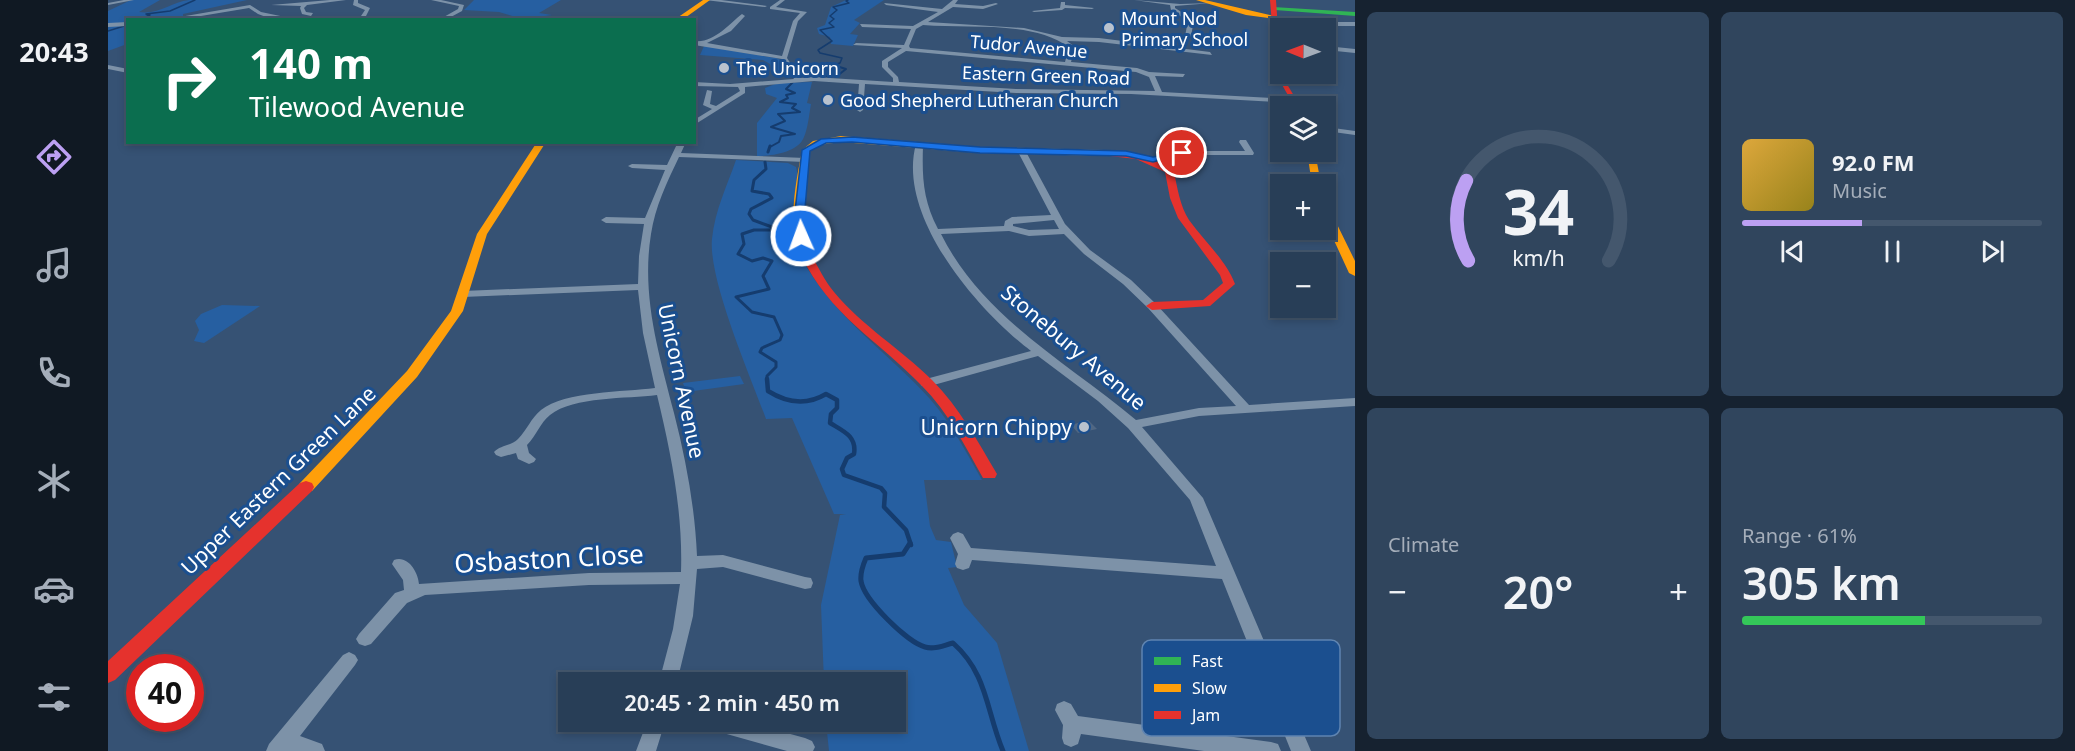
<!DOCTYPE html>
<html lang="en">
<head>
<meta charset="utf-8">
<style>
	body { margin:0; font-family:"Noto Sans",sans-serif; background:#30455d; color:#f1f3f6; height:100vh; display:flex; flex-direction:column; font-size:22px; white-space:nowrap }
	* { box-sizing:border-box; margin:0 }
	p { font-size:20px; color:#a5aeba }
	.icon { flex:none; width:33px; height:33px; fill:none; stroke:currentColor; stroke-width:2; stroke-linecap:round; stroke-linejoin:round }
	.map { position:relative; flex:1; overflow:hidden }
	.sheet { display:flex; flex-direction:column; gap:12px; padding:12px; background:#162230; width:720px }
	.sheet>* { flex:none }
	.guide { position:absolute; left:18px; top:18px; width:570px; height:126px; border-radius:0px; box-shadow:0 3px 9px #0003,0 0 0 2px #44576d; background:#0b6e4f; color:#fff; overflow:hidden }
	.needle { width:39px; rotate:271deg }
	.controls { position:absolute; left:1162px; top:18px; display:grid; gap:12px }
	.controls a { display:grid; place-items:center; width:66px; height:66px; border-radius:0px; background:#283e57; box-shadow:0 3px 9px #0003,0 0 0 2px #44576d; font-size:30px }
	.speed { position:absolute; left:18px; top:654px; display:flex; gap:12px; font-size:30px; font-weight:700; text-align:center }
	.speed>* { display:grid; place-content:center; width:78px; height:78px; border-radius:50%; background:#283e57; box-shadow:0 3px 9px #0003,0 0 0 2px #44576d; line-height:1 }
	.speed .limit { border:9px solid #d22; background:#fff; color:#111 }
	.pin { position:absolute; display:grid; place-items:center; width:51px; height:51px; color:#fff; margin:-26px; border:3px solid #fff; border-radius:50%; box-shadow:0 2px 6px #0007 }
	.me { position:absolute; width:66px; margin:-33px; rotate:358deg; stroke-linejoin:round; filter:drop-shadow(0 0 4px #0008) }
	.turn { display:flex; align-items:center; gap:21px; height:126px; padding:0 24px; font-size:27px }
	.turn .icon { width:78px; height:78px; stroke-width:2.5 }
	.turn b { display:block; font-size:42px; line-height:51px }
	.big { font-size:45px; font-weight:600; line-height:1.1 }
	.sheet .card { flex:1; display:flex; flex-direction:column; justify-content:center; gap:9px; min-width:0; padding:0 21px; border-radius:9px; background:#30455d }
	.sheet .dial { align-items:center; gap:0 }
	.dial svg { height:156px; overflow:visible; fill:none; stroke:#44576d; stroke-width:7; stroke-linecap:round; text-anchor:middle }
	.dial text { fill:#f1f3f6; stroke:none }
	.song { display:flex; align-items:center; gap:18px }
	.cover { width:72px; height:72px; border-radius:9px; background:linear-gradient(135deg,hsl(40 70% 55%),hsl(50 70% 35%)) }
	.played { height:6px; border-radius:3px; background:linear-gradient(90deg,#bca0f2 40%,#44576d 40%) }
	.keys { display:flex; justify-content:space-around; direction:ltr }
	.heat { display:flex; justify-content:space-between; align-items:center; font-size:33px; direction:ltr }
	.charge { height:9px; border-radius:4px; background:linear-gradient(90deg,#34c759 61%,#44576d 0) }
	.sheet .tiles { flex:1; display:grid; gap:12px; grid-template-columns:repeat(2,1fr) }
	.trip { position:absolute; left:450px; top:672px; width:348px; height:60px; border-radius:0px; background:#283e57; box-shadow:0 3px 9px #0003,0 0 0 2px #44576d; font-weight:600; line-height:60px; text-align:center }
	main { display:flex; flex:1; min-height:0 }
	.menu { display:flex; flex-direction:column; width:108px; justify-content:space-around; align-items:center; background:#101923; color:#a5aeba }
	.menu .icon { width:42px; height:42px }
	.menu .selected { color:#bca0f2 }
	.menu b { font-size:27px; color:#f1f3f6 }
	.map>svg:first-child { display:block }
	.green { fill:#265fa1 }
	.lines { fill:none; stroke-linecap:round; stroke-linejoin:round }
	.stream-far4 { stroke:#153c6e; stroke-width:1.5 }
	.stream-far3 { stroke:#153c6e; stroke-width:2 }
	.stream-far2 { stroke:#153c6e; stroke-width:3 }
	.stream-far1 { stroke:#153c6e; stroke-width:4.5 }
	.stream { stroke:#153c6e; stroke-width:5 }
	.building { fill:#506783 }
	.street { fill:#7d92a8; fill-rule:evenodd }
	.fast { fill:#30b455; fill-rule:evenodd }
	.slow { fill:#ff9f0a; fill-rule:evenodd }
	.jam { fill:#e5322d; fill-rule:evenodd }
	.route { fill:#1a73e8; stroke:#114b97; stroke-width:1.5 }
	.poi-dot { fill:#b9c2ce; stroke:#1b4f8f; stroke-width:2 }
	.labels { text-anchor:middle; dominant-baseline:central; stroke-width:6; stroke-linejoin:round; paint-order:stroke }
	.far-poi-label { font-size:18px; fill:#fff; stroke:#1b4f8f; text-anchor:start }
	.far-street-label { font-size:18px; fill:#fff; stroke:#1b4f8f }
	.street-label { font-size:21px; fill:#fff; stroke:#1b4f8f }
	.poi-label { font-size:21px; fill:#fff; stroke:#1b4f8f; text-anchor:end }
	.near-street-label { font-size:26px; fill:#fff; stroke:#1b4f8f }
	.key { fill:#1b4f8f; stroke:#5f84b1; stroke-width:1.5 }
	.key-label { font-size:16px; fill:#fff }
</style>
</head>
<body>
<main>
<nav class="menu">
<b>20:43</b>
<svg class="icon selected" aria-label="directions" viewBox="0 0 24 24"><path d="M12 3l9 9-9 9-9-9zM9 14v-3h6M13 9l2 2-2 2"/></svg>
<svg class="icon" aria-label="music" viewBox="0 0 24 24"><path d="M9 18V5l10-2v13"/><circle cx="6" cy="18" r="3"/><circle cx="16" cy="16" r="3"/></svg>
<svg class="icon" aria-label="phone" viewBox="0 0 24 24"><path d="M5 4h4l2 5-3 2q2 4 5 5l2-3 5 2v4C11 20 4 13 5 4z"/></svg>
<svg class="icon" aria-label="climate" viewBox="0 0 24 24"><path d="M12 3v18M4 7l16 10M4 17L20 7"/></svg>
<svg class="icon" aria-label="car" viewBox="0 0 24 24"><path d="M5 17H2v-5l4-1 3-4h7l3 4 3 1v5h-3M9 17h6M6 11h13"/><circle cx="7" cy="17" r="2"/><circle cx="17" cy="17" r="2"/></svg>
<svg class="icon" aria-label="filters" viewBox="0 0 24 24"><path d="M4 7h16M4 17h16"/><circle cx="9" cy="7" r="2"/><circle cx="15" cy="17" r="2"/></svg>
</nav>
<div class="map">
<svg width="1247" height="751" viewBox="0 0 1247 751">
	<rect width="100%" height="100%" fill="#365274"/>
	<path class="green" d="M23 0H52L31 12C51 15 63 2 81 0 100 0 120 0 139 0L75 14V19L20 20 19 44 0 51V11Z
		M366 0H453L431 13 444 15 415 19 391 12 356 10Z
		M738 0H776L746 20 752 23 742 34 750 35 745 46 723 44 722 37 711 34 709 28 717 25 723 7Z
		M596 46 668 58 673 60 681 74H665L662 64 655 60 592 55Z
		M704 82 699 103 703 104C701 115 700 128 696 137 690 153 663 156 649 156V123L669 98 658 94 657 88 670 83Z
		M628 160 680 163 688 167C696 195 678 227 693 257 723 315 780 352 822 399 844 424 858 452 874 480H816L822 526 828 540 843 542 849 567 840 568 856 605 889 643 921 751H721L718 722H788V682H716L713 605 732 515 738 514H726L684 418 658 419C643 378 600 279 604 239 607 210 619 186 628 160Z
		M114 305 152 306 96 343 86 341 91 330 87 321 93 314Z
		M632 376 636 384 578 392 575 383Z"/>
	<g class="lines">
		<path class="stream-far4" d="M30 20 42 15 38 14 62 11 87 0
			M0 31 16 26
			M727 66 725 65 732 63 734 58 712 53 710 50 724 41 712 30 726 27 721 23 726 19 722 16 729 10 725 7 741 3 738 1 740 0"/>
		<path class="stream-far3" d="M701 76H729L738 69 725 65 728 64
			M662 147 671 142 673 136 687 134 663 127 677 121 670 114 692 112 684 108 688 104 672 102 680 98 678 95 687 93 678 89 685 82"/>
		<path class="stream-far2" d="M660 152 662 146
			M657 162 658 169 646 180 644 191 661 194 664 198 643 209 641 214 645 220 664 227 663 230H646L634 234 636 244 630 254 644 261 655 258 664 261 655 276 661 289 628 297 644 312 666 317 674 335 672 340 654 348 652 352 668 362V367L659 376V381"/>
		<path class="stream-far1" d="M659 379 660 391C679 403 698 406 718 394L729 400V408L723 414 722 423C735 431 749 436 746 454L739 458 734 469 736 475 773 488 777 493 776 507 798 530 803 545"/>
		<path class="stream" d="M802 543 795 554 758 558C755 565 752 573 753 581 756 600 799 642 817 647 827 650 836 645 845 643 880 674 878 711 895 751"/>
	</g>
	<path class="building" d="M980 420 989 429 970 433 963 425Z"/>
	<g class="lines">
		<path class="street" d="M16 0H26L0 5V3Z
			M222 0H238L199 5 196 8 198 12 205 13 203 16 194 14 192 8 193 6 163 5Z
			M246 0H250V3L262 8 258 16 334 18 350 9 351 6 323 0H333L356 5 354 11 341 18 344 20H166L150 14 141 8 69 20H54L142 5 153 12 182 18 253 16 257 10 245 5Z
			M597 0H613L659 6 657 7Z
			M672 0H677L668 7 699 12 690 21 679 58 692 78 706 77 785 82V78L774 67V61L794 48 745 45 748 43 796 45 803 29 754 27 752 24 805 26 830 12 778 5 776 3 834 9 845 0H850L847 4 875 6 888 3 890 4 875 9 845 7 820 22 916 28 954 37 991 38 1102 52 1104 55 991 42 959 41 967 47 963 62 1029 68 1041 72 1077 74 1075 77 1047 76 1054 92 1185 99 1188 101 1185 103 1023 94 908 93 757 84 755 110 752 112 749 110 751 84 706 81 637 87V93L586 125V120L604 109 595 105 599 90 604 91 602 104 608 106 632 91 630 87 586 86V82L622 84 686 79 674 59 586 45V41C605 44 621 24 634 14L637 16 623 31 599 43 674 56 685 21 692 13 662 9V7ZM815 25C860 29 924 20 961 47L957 62 802 48 801 46 808 29ZM798 51 1028 72 1041 77 1047 91 908 89 791 82 790 77 780 67V62Z
			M1026 0 1072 4 1104 3 1067 6V8L1086 20 1083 36 1080 38 1077 36 1080 21 1063 10 1062 5Z
			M953 2H957V5L986 8 984 9 957 8 954 10 926 12 924 11 952 8Z
			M20 22V26L0 27V23Z
			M1211 22H1247V26H1212L1208 28H1204V25Z
			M1190 25 1203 28H1188Z
			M1218 46 1247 49V53L1218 50Z
			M0 65 20 69V73L0 69Z
			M1218 127 1247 131V135L1218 131Z
			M1132 140H1138L1146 153 1145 155H1074L1045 162 1041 160 1074 151H1137L1131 142Z
			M570 142H578L573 153 697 158 701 160 697 162 571 157C559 182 547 207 543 234 533 296 551 354 566 413 578 460 587 508 589 556L615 555 697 577 703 578 705 583 703 588 697 589 615 567 589 569 585 616 569 682H551L565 629 572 584 481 585 317 595 299 603 263 644 257 646 251 644 248 639 251 634 287 593 296 590 295 580 284 564 286 560C300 555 310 572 311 584L481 573 573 572C575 512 563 453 549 395 519 399 466 396 442 415 432 423 428 436 419 445L421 453 428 459 426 462 421 464 410 459 408 453 393 457 388 455 386 452C392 445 403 446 410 439 419 430 423 418 433 410 457 391 516 392 547 388L535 333 530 290 355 297 350 294 355 291 530 284 531 256 536 224 498 223 493 220 498 217 537 218 557 170 524 168 520 166 524 164 559 165Z
			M808 144 815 146C814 178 815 200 830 229L896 226 897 221 904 217 943 215 910 152 917 150 957 224 982 250 1023 280 1048 304 1141 405 1247 398V406L1091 416 1034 427 1095 498 1203 751H1183L1114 579 864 560 861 568 855 570 849 568 847 564 850 554 842 538 845 534 850 532 855 534 863 548 1108 566 1082 500 1020 428 990 401 930 356 822 386H814L812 383 814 380 923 351C870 311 788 216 808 144ZM946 220 951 229 921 230 905 226V224ZM901 231 921 236 956 234 976 254 1015 284 1040 308 1128 406 1091 408 1028 420C959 362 875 318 833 234Z
			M241 652 247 655 250 660 247 665 192 736 214 744 217 751H158L161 744 235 655Z
			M956 701 963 704 970 716 1163 742 1170 744 1173 751H1096L973 734 970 744 963 747 956 744 954 738 955 725 947 710 949 704Z
			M539 722H557L548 751H528Z
			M599 722H638L697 738 704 741 707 747 705 751H679L608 731 601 728Z"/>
		<path class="fast" d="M1165 7 1247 12V16L1167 10Z"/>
		<path class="slow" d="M595 0H602L574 20H566Z
			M1088 0H1097L1170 17 1167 19 1138 15Z
			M733 136 872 147 996 150 1000 153 996 156 872 153 733 142 711 145 702 151C697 186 692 220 703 255L698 258 694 257C678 226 688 183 694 150L705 141Z
			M429 142H438L379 234 355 311 309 377 204 491H192L190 487 192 483 299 371 343 311 369 234Z
			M1199 152H1207L1213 184H1204Z
			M1218 209 1223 212 1247 261V276L1241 273 1218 223Z"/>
		<path class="jam" d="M1162 0H1168L1173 74 1192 106H1186L1168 74Z
			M996 150C1019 152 1048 154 1066 171 1069 187 1072 206 1081 220 1096 241 1118 260 1127 284L1102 306 1044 310 1038 306 1044 302 1095 300 1115 283 1112 275 1070 218 1062 198 1057 172 1028 159 993 155 992 153Z
			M698 252 702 253C710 266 716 280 726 292 754 326 793 349 824 380 851 407 870 442 889 474L887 478H875C857 446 840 412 814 386 769 339 722 316 693 255Z
			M198 481 204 483 206 487 204 491 7 680 0 683V661L192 483Z"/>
	</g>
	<path class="route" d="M744 137 872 147 1018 151 1045 157 1074 151 1079 153 1045 162 1018 156 872 153 744 142 718 143 702 151 696 220 698 236 689 238 686 220 694 150 713 139Z"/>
	<g class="poi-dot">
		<circle cx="1001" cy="28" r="6"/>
		<circle cx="616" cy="68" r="6"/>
		<circle cx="720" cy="100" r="6"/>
		<circle cx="976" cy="427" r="6"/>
	</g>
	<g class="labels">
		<g class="far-poi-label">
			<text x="1013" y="18">Mount Nod<tspan x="1013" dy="21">Primary School</tspan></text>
			<text x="628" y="68">The Unicorn</text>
			<text x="732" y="100">Good Shepherd Lutheran Church</text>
		</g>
		<g class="far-street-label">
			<text transform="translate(921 46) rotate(5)">Tudor Avenue</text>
			<text transform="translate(938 75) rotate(2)">Eastern Green Road</text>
		</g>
		<g class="street-label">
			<text transform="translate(966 347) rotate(40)">Stonebury Avenue</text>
			<text transform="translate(574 381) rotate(78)">Unicorn Avenue</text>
			<text transform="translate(170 480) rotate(-44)">Upper Eastern Green Lane</text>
		</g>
		<g class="poi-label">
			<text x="964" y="427">Unicorn Chippy</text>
		</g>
		<g class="near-street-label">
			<text transform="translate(441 558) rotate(-3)">Osbaston Close</text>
		</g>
	</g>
	<rect x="1034" y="640" width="198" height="96" rx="9" class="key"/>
	<rect x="1046" y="657" width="27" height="8" fill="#30b455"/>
	<rect x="1046" y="684" width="27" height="8" fill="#ff9f0a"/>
	<rect x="1046" y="711" width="27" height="8" fill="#e5322d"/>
	<g class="key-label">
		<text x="1084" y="667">Fast</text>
		<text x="1084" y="694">Slow</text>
		<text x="1084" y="721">Jam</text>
	</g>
</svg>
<div class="controls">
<a><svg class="needle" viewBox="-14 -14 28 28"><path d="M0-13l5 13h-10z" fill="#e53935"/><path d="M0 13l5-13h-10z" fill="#a5aeba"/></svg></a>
<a><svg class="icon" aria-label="layers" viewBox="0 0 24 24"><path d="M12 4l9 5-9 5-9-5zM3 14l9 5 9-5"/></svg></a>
<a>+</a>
<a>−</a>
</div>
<div class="speed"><div class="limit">40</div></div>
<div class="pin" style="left:1074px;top:153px;background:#d93025"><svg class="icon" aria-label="arrive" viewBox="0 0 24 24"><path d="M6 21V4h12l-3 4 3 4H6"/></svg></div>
<svg class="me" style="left:693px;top:236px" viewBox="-20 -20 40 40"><circle r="17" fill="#1a73e8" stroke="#fff" stroke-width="3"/><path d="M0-11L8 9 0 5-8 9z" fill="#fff"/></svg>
<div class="trip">20:45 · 2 min · 450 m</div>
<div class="guide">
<div class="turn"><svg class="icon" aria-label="right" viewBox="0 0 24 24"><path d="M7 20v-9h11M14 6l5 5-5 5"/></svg><div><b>140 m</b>Tilewood Avenue</div></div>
</div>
</div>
<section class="sheet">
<div class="tiles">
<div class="card dial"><svg viewBox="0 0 100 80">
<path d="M14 69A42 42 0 1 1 86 69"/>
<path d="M14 69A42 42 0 0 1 13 28" stroke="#bca0f2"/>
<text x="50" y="56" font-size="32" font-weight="700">34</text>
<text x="50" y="72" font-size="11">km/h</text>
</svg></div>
<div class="card">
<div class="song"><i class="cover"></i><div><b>92.0 FM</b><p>Music</p></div></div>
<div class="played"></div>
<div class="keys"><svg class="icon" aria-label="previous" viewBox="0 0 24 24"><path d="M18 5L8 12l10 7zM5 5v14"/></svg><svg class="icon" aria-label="pause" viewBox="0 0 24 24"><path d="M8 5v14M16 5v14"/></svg><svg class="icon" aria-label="next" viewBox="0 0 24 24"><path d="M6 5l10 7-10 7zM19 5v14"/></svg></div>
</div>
<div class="card"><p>Climate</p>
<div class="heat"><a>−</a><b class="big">20°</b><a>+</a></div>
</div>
<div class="card"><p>Range · 61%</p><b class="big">305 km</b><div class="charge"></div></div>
</div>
</section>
</main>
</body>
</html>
